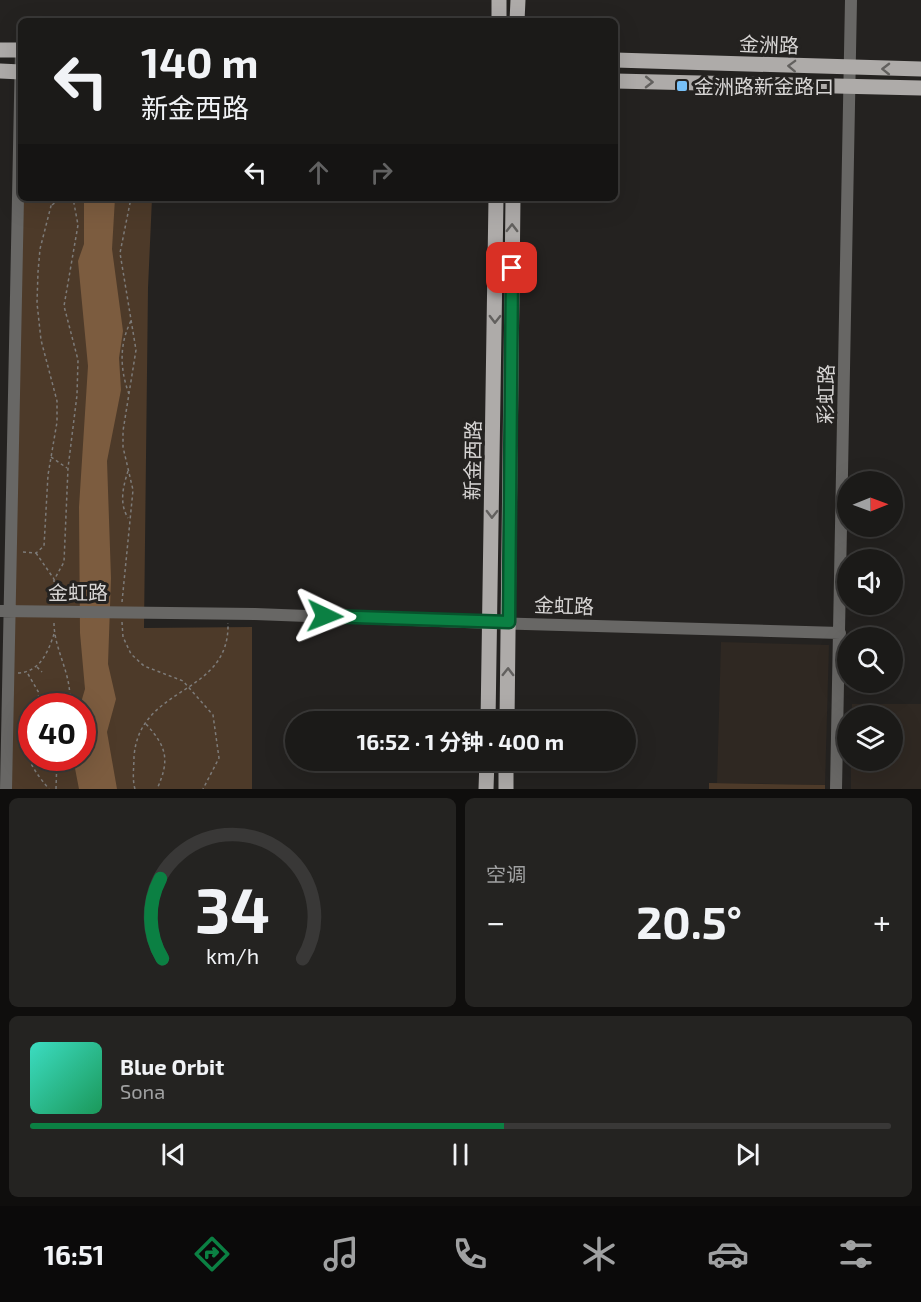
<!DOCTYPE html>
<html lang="zh">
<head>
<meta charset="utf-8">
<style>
	body { margin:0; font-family:"Exo 2","Noto Sans SC",sans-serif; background:#242321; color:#f1f3f6; height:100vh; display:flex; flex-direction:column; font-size:22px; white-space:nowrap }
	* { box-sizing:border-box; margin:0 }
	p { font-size:20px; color:#a0a1a2 }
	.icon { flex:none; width:33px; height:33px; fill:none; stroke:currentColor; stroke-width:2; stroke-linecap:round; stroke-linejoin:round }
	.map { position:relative; height:789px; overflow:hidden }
	.details { display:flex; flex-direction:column; gap:9px; padding:9px; background:#0f0e0d; flex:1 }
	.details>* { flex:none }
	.banner { position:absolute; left:18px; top:18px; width:600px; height:183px; border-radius:9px; box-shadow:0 6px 24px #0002,0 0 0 2px #393837; background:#1b1a18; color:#f1f3f6; overflow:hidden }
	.needle { width:39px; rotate:89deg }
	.buttons { position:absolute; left:837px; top:471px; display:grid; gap:12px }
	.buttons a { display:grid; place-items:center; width:66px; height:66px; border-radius:50%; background:#1b1a18; box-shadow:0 6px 24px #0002,0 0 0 2px #393837; font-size:30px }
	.speed { position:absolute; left:18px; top:693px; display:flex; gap:12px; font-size:30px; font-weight:700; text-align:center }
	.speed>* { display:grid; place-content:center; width:78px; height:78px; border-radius:50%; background:#1b1a18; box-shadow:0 6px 24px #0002,0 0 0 2px #393837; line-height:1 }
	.speed .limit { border:9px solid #d22; background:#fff; color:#111 }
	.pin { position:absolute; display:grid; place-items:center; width:51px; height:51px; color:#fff; margin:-26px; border-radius:12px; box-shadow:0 3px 9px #0006 }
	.me { position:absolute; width:66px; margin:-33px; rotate:92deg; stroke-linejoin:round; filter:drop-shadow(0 0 4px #0008) }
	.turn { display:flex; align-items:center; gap:21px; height:126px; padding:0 24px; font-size:27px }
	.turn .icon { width:78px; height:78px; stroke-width:2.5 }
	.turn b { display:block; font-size:42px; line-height:51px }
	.lanes { display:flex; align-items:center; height:57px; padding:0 24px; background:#0003; justify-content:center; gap:30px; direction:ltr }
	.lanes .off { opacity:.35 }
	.big { font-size:45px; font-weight:700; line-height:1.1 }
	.details .widget { flex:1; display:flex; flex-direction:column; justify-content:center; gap:9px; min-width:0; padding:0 21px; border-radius:9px; background:#242321 }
	.details .dial { align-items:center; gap:0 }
	.dial svg { height:156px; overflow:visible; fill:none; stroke:#393837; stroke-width:7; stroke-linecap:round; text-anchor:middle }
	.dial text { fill:#f1f3f6; stroke:none }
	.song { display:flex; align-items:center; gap:18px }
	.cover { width:72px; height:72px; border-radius:9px; background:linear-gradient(135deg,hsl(170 70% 55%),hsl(150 70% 35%)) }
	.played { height:6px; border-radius:3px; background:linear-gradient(90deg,#0b8043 55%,#393837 55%) }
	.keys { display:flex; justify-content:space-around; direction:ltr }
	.heat { display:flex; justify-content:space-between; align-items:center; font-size:33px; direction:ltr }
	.details .tiles { flex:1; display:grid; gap:9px; grid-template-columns:1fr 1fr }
	.widget:last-child { grid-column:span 2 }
	.trip { position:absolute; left:285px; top:711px; width:351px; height:60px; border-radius:30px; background:#1b1a18; box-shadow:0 6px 24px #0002,0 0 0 2px #393837; font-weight:700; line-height:60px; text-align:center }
	.dock { display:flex; height:96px; justify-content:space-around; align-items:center; background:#0b0a0a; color:#a0a1a2 }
	.dock .icon { width:42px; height:42px }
	.dock .active { color:#0b8043 }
	.dock b { font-size:27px; color:#f1f3f6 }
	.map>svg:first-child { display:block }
	.built { fill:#2f2822 }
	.green { fill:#4d3a29; fill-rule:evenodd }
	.water { fill:#7c5c3f }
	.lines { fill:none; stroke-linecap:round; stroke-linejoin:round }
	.path { stroke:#7d7b79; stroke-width:1.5; stroke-dasharray:3 3; stroke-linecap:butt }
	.minor { stroke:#686765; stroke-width:12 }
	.major { stroke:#aeaba9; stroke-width:15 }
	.oneway { stroke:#62605e }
	.route-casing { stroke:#07532c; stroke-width:15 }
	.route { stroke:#0b8043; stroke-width:10 }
	.poi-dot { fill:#77c0f7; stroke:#242220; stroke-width:2 }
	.labels { text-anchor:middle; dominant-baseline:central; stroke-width:6; stroke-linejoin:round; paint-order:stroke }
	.street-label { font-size:20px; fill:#d7d5d4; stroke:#242220 }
	.poi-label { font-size:20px; fill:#d7d5d4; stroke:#242220; text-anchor:start }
</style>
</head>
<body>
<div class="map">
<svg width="921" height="789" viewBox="0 0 921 789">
	<rect width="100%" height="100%" fill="#242220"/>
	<path class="built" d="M721 642 829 645 825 785 717 783Z
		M852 704H921V789H851V761L892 760V716L852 715Z"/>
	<path class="green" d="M21 198H152L148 288 144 628 252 627V789H6ZM32 706H82V758H32Z
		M709 783 825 785V789H709Z"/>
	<path class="water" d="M84 198H115L112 249 123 331 119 358 121 390 107 461 111 578 108 664 116 699 107 732 117 789H79L73 758H82V706H80L85 689 80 633 79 507 88 366 78 261 84 244Z"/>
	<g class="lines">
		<path class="path" d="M52 205 61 198
			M129 394C120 370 119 344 131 321
			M51 457 67 468
			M128 471C123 487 119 503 128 518
			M23 552 36 553 44 546 48 475 57 422V401L41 340 37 303 38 272 40 249 53 198
			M36 553 54 579
			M54 600V580L64 562 68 468 77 395 78 360 64 306 78 225 73 198
			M122 602 133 490 123 447V431L136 350 120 253 131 198
			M122 622 123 637 131 654 144 666 183 681 213 715 219 758 203 789
			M54 623C54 651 74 677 69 706
			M37 667 42 672
			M18 673C40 672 48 652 54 634
			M28 674 39 693 37 706
			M32 718C19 749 29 765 49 789
			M146 724C167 747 170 760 157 789
			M56 789 57 758
			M135 789C132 779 134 767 134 757 139 684 230 697 228 623"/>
		<path class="minor" d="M0 611 255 614 491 623 840 633
			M6 789 21 50
			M836 789 851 0"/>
		<path class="major" d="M499 21V0
			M517 21 518 0
			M0 50H21
			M615 60 921 69
			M0 71 21 72
			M615 81 921 88
			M488 722 496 198
			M507 722 513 198
			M486 789 487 760
			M506 789V760"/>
	</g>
	<defs><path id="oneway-chevron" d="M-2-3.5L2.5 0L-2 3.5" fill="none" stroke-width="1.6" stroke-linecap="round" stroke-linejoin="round" transform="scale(1.5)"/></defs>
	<g class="oneway">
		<use href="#oneway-chevron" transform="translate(792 66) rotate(-178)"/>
		<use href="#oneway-chevron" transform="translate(886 69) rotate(-179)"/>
		<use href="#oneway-chevron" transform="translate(649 82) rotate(1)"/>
		<use href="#oneway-chevron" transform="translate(512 228) rotate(-89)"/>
		<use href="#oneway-chevron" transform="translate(495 319) rotate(91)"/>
		<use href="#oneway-chevron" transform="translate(492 514) rotate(91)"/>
		<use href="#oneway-chevron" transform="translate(508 672) rotate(-89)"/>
	</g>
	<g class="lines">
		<g class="route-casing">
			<path id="route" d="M325 616 509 622 512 268"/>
		</g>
		<use href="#route" class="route"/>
	</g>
	<rect class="poi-dot" x="676" y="80" width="12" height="12" rx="3"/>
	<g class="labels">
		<g class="street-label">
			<text transform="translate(769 44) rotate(2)">金洲路</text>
			<text transform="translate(825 394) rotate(-89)">彩虹路</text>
			<text transform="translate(472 460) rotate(-89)">新金西路</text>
			<text x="78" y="592">金虹路</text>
			<text transform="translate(564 605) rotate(2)">金虹路</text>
		</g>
		<g class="poi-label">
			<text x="694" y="86">金洲路新金路口</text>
		</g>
	</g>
</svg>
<div class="buttons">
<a><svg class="needle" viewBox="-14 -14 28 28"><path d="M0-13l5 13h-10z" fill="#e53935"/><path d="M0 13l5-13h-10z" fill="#a0a1a2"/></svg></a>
<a><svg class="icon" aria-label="sound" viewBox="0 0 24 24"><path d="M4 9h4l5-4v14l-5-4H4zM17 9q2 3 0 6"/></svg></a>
<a><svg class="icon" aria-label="search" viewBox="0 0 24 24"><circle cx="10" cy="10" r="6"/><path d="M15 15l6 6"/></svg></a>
<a><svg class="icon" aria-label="layers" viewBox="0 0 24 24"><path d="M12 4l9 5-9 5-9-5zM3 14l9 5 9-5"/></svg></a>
</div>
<div class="speed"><div class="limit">40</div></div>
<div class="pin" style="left:512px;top:268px;background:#d93025"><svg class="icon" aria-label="arrive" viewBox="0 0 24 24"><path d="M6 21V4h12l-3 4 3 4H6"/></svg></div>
<svg class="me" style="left:325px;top:616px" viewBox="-20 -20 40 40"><path d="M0-17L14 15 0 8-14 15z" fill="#0b8043" stroke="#fff" stroke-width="4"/></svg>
<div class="trip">16:52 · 1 分钟 · 400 m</div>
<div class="banner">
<div class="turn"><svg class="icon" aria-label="left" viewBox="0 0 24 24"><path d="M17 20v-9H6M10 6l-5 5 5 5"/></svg><div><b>140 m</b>新金西路</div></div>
<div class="lanes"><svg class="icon" aria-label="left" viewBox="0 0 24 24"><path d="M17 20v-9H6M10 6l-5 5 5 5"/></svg><svg class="icon off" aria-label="ahead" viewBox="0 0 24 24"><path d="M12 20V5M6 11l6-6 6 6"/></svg><svg class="icon off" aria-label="right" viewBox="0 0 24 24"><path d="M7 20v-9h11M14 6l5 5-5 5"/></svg></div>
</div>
</div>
<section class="details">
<div class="tiles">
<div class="widget dial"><svg viewBox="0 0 100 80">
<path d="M14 69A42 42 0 1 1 86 69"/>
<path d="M14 69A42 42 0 0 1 13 28" stroke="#0b8043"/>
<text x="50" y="56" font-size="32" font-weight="700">34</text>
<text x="50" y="72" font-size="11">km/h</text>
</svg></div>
<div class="widget"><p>空调</p>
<div class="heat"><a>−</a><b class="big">20.5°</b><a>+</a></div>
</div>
<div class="widget">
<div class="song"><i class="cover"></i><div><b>Blue Orbit</b><p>Sona</p></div></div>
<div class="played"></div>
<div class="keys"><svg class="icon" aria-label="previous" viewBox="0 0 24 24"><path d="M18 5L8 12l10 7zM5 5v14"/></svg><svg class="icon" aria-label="pause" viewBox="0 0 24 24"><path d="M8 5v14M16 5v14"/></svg><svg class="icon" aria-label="next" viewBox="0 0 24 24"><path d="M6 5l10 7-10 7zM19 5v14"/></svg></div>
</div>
</div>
</section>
<nav class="dock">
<b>16:51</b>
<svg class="icon active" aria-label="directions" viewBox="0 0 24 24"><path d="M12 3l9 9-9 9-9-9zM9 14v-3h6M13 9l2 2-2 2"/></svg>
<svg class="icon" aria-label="music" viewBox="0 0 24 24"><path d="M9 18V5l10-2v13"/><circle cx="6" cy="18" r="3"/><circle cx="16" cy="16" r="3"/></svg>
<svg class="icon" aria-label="phone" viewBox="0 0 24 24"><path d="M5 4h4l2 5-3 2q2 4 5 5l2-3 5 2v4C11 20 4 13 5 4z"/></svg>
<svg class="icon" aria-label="climate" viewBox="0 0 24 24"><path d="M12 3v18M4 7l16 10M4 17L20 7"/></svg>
<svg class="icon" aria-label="car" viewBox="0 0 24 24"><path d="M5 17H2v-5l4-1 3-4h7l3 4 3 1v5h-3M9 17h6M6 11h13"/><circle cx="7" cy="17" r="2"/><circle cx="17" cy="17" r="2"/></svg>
<svg class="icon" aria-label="filters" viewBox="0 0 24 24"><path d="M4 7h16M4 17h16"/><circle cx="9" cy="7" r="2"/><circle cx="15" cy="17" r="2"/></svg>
</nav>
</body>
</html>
